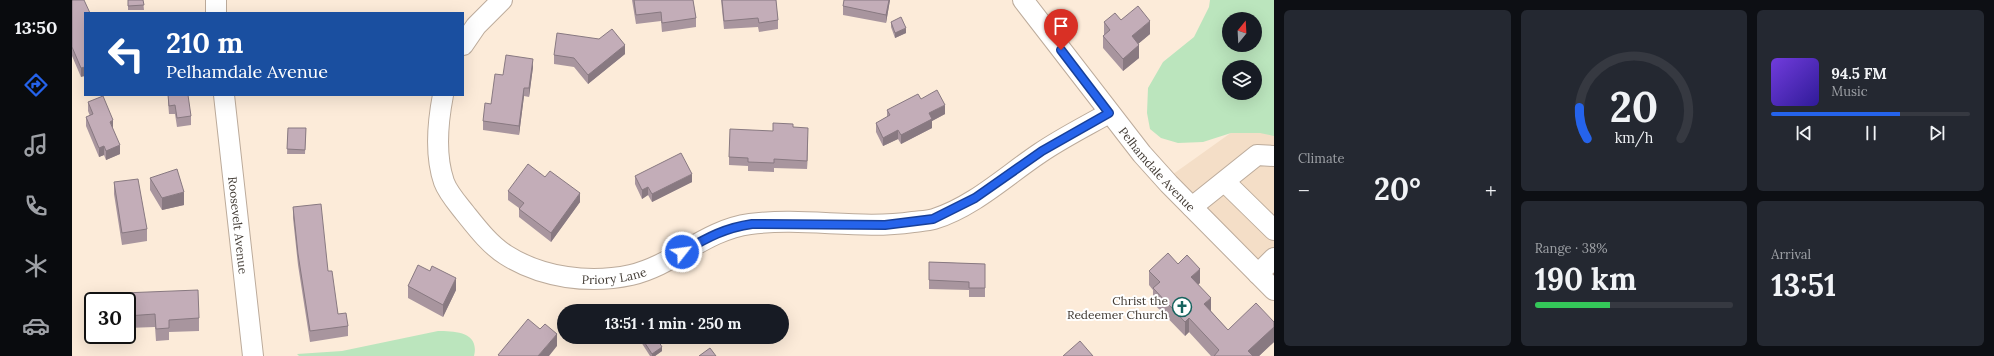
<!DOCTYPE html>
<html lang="en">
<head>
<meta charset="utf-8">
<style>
	body { margin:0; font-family:Lora,serif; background:#242831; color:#f1f3f6; height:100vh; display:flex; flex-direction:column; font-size:15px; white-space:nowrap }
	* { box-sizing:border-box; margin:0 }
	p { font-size:13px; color:#9ea1a6 }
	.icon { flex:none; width:22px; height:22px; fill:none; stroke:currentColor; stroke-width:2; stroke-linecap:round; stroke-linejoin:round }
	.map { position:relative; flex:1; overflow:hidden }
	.side { display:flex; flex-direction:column; gap:10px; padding:10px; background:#0d0f14; width:720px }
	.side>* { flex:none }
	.banner { position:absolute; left:12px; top:12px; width:380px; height:84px; border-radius:0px; box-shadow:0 4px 16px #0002; background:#1a4fa0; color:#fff; overflow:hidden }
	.needle { width:26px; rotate:18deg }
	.fabs { position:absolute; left:1150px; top:12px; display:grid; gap:8px }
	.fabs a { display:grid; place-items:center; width:40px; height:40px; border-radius:50%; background:#171b24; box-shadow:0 4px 16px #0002; font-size:20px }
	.speed { position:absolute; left:12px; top:292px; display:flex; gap:8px; font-size:20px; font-weight:700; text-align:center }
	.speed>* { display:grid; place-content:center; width:52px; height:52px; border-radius:50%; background:#171b24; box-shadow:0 4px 16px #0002; line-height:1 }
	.speed .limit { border:2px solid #111; border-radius:6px; background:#fff; color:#111 }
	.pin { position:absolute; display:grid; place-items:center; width:34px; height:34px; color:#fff; margin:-41px -17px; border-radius:50% 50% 50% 0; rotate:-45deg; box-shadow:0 0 4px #0007 }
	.pin .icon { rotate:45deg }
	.me { position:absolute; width:44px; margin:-22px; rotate:60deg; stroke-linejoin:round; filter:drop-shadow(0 0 3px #0008) }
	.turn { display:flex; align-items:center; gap:14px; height:84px; padding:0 16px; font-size:18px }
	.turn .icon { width:52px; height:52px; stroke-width:2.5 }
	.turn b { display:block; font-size:28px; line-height:34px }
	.big { font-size:30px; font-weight:800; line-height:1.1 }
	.side .widget { flex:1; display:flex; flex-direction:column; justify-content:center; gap:6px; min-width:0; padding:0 14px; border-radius:6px; background:#242831 }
	.side .dial { align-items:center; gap:0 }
	.dial svg { height:104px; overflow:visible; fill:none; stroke:#363941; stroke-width:7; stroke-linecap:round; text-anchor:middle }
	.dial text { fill:#f1f3f6; stroke:none }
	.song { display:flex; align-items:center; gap:12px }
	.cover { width:48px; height:48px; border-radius:6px; background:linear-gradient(135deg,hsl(260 70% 55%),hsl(250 70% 35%)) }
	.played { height:4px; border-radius:2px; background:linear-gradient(90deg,#2563eb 65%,#363941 65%) }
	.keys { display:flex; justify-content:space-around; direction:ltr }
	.heat { display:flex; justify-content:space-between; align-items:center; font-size:22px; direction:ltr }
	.charge { height:6px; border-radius:3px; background:linear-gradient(90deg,#34c759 38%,#363941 0) }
	.side .tiles { flex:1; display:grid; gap:10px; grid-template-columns:repeat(3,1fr) }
	.widget:first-child { grid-row:span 2 }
	.trip { position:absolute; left:485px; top:304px; width:232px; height:40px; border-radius:20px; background:#171b24; box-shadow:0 4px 16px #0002; font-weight:800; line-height:40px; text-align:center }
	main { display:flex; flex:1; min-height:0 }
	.tabs { display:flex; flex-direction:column; width:72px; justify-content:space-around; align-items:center; background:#090b0e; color:#9ea1a6 }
	.tabs .icon { width:28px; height:28px }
	.tabs .selected { color:#2563eb }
	.tabs b { font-size:18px; color:#f1f3f6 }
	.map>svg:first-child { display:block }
	.built { fill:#f4dec7 }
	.green { fill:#bbe5bd; fill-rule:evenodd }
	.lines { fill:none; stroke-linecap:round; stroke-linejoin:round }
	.minor-casing { stroke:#bcab9b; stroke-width:22 }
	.minor { stroke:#fff; stroke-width:20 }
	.wall { fill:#a8959e }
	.shaded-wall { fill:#887981 }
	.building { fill:#c3adb8; stroke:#887981 }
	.route-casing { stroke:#184099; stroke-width:10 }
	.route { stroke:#2563eb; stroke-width:7 }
	.labels { text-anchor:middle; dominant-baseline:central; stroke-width:4; stroke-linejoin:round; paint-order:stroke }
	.street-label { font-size:12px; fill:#413a33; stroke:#fff }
	.poi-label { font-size:12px; fill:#413a33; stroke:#fff; text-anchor:end }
</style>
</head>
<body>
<main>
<nav class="tabs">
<b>13:50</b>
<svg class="icon selected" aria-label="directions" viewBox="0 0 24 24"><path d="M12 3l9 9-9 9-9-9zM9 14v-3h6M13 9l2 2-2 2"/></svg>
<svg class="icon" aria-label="music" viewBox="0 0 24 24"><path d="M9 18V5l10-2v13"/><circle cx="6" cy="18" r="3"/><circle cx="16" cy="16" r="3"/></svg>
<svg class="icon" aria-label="phone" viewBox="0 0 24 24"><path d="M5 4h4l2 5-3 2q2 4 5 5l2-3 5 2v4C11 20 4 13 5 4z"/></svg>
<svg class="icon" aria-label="climate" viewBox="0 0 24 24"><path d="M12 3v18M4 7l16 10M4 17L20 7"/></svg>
<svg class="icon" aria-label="car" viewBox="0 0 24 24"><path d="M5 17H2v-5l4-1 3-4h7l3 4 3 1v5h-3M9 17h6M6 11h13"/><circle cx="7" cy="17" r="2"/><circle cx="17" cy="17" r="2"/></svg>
</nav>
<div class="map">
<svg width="1202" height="356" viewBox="0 0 1202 356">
	<rect width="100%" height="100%" fill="#fcebd9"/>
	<path class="built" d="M1202 102V293L1090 182Z"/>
	<path class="green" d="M1138 0H1202V136L1188 133H1159L1131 142 1106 143 1089 138 1078 129 1075 113 1076 88 1091 62 1122 37 1137 7ZM1157 19H1183V45H1157ZM1157 67H1183V93H1157Z
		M366 331C383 331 408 332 402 356H227L225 354 270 351Z"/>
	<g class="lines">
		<g class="minor-casing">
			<g id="minor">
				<path d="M144 0V13"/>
				<path id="s1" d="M951 0 1070 154 1097 184 1202 290"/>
				<path d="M391 45 404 26 430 0"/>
				<path id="s2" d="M152 95 181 356"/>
				<path id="s3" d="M371 95C366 121 363 156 372 182 376 193 386 204 393 213 405 228 418 245 434 255 470 278 518 284 559 275 602 265 633 230 678 224 732 217 787 230 841 222 848 221 855 221 862 219 901 207 935 175 968 153 990 138 1014 126 1037 113"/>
				<path d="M1153 182 1202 230"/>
				<path d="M1120 207 1185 155 1202 156"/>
				<path d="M1186 274 1202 258"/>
			</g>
		</g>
		<use href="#minor" class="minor"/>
	</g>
	<path class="wall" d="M56 0H71L72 10H56Z
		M560 0H621L624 18V27L590 32 589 21 564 24Z
		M649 0H704L706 20V29L687 32 686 27 652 29Z
		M772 0H818L814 23 771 15V6Z
		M0 1 18 13 9 77 0 56Z
		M819 22 834 33 823 38 819 27Z
		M1032 22 1078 34 1066 44 1067 58 1051 71 1031 48V36L1032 35Z
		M527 39 553 54 516 84 502 67 482 64V55Z
		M461 67 457 97 452 96 447 135 411 130V121L419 104 431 75Z
		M96 95 119 116V125L105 127 103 114H97L96 102Z
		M188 95H206L188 96Z
		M849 99 873 114 860 121V128L829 144 826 139 811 146 804 132V123L815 117V110Z
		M16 102 41 129 48 154 34 160 32 155 27 157 14 126V117L18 116 16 111Z
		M721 127 736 137 735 169 702 168V172L676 171V166L657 165V157L701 131Z
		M216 128H234L233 154H215Z
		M563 176 620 182 580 202 576 195 570 199 563 184Z
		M78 178 112 205 90 210 78 190Z
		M42 182 75 229V241L50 245 42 194Z
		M436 191 508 202 479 242 447 217V208L436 200Z
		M221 207 256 271 266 314 276 326V336L238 342 226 265 221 218Z
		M857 262 913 264V297H897V290L857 289Z
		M1106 264 1128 283 1126 284 1139 311 1156 330 1202 322V342L1187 356H1139L1117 332 1113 336 1081 303V290L1077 285V271Z
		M358 271 384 290 371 317 336 298V286Z
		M51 293 127 318V331L97 332V340L84 341 83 327 55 328V301H51Z
		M497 337H515L512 343Z
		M569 337 590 351 583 356H578L569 342Z"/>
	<path class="shaded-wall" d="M817 0H818L814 23V15Z
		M1078 21V34L1060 49V36Z
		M834 28V33L823 38V33Z
		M553 45V54L516 84V75Z
		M1067 45V58L1051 71V59Z
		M461 59V67L457 97V88Z
		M13 67V76L9 77V68Z
		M452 88V96L447 135V126Z
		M873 105V114L860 121V128L829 144V135L857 113Z
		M41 120V129L38 122Z
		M736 128V137L735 169V161Z
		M826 130V139L811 146V138Z
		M48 145V154L34 160V151Z
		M32 146V155L27 157V148Z
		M620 174V182L580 202V194Z
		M576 187V195L570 199V190Z
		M112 192V205L90 210V198Z
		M508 193V202L479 242V233Z
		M1128 269V283L1119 291V277Z
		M384 278V290L371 317V305Z
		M1139 298V312L1132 304Z
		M1117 318V332L1113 336V322Z
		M1202 327V342L1187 356H1176V351Z
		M485 334V346L477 356H466Z
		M512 337H515L512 343Z
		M590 347V351L583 356H580V354Z"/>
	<path class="building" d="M1 0H12L18 13H13V67L9 68 0 47V1Z
		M56 0H71L72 5 56 6Z
		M562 0H621L624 18 590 23 589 12 564 15Z
		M650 0H704L706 20 687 23 686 18 652 21Z
		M772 0H817L814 15 771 6Z
		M1066 6 1078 21 1060 36 1067 45 1051 59 1031 36 1038 30 1032 22 1043 13 1049 20Z
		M829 17 834 28 823 33 819 22Z
		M540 29 553 45 516 75 502 58 482 55 485 33 527 39Z
		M434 55 461 59 457 88H452L447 126 411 121 413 103 419 104 423 74 431 75Z
		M865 90 873 105 857 113 860 119 829 135 826 130 811 138 804 123 818 115 815 110 846 94 849 99Z
		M96 95H116L119 116 105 118 103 105 97 106Z
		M31 96 41 120 38 122 48 145 34 151 32 146 27 148 14 117 21 114 16 102Z
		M701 123 721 124V127L736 128 735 161 702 159V163L676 162V158L657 157 658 129 701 131Z
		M216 128H234L233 150 215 149Z
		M609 153 620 174 580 194 576 187 570 190 563 176Z
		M456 164 473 177 478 171 508 193 479 233 447 209 452 203 436 191Z
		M105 169 112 192 90 198 78 178Z
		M66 179 75 229 50 233 42 182Z
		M249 204 256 271H260L266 314 274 313 276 326 238 331 226 254 221 207Z
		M1096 253 1106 264 1115 255 1128 269 1119 277 1139 298 1132 304 1156 330 1184 303 1202 322V327L1176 351 1181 356H1142L1147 350 1117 318 1113 322 1081 288 1088 282 1077 271Z
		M857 262 913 264V288H897V282L857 280Z
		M346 265 358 271 360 266 384 278 371 305 336 286Z
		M126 290 127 318 97 320V328L84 329 83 314 55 316V301H51V293Z
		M505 308 511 311H504Z
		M456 319 468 329 473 324 485 334 466 356H428L426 355Z
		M569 337H584L590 347 580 354Z
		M1008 341 1021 356H991Z
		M638 348 644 356H627Z"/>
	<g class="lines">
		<g class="route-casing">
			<path id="route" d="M610 252C635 238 652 228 680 224L813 225 861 219 903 198 970 151 1037 113 989 50"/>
		</g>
		<use href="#route" class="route"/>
	</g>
	<defs>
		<g id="church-ring" transform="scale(1)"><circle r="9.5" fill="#fff" stroke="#15635e" stroke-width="1.5"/><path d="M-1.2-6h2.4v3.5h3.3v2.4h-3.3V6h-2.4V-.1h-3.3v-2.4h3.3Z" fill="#15635e"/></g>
	</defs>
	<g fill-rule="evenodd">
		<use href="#church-ring" x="1110" y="307"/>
	</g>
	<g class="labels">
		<g class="street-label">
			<text stroke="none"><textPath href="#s1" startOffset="216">Pelhamdale Avenue</textPath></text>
			<text stroke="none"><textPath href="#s2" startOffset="131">Roosevelt Avenue</textPath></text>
			<text stroke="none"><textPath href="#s3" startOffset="297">Priory Lane</textPath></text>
		</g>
		<g class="poi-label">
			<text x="1096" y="300">Christ the<tspan x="1096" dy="14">Redeemer Church</tspan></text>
		</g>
	</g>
</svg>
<div class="fabs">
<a><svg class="needle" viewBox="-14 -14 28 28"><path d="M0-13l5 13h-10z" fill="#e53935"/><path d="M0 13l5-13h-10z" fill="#9ea1a6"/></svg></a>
<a><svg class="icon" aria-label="layers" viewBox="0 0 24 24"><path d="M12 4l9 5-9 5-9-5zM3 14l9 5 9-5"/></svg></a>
</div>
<div class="speed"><div class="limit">30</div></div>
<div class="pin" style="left:989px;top:50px;background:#d93025"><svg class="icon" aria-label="arrive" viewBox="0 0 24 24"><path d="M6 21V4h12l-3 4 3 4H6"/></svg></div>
<svg class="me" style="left:610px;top:252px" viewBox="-20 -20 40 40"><circle r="17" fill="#2563eb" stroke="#fff" stroke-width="3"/><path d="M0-11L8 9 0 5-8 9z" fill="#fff"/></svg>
<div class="trip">13:51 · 1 min · 250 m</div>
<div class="banner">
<div class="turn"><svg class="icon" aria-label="left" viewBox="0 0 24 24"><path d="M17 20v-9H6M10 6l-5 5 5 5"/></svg><div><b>210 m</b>Pelhamdale Avenue</div></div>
</div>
</div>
<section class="side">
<div class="tiles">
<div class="widget"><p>Climate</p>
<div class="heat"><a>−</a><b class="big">20°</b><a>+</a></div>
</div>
<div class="widget dial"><svg viewBox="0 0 100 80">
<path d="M14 69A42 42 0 1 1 86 69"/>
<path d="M14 69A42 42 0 0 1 8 45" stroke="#2563eb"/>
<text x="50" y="56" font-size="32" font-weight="700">20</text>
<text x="50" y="72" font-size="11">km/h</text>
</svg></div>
<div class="widget">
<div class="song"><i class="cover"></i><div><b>94.5 FM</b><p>Music</p></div></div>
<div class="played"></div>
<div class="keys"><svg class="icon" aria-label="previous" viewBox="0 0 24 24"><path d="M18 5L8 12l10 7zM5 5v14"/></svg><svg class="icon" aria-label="pause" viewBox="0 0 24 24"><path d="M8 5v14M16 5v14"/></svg><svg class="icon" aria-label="next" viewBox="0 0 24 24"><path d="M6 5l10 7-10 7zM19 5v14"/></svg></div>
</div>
<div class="widget"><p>Range · 38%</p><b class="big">190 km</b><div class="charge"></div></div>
<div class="widget"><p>Arrival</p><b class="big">13:51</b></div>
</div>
</section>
</main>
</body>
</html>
